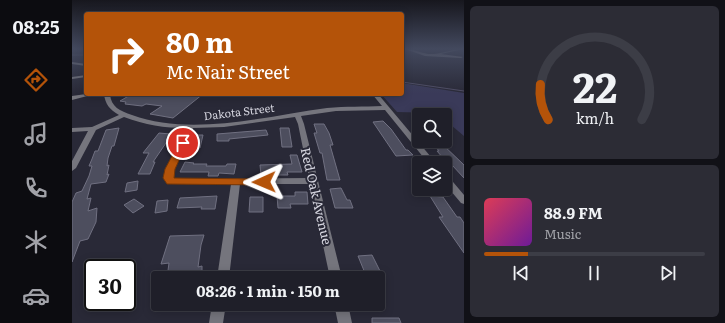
<!DOCTYPE html>
<html lang="en">
<head>
<meta charset="utf-8">
<style>
	body { margin:0; font-family:Literata,serif; background:#2c2c35; color:#f1f3f6; height:100vh; display:flex; flex-direction:column; font-size:15px; white-space:nowrap }
	* { box-sizing:border-box; margin:0 }
	p { font-size:13px; color:#a1a2a8 }
	.icon { flex:none; width:22px; height:22px; fill:none; stroke:currentColor; stroke-width:2; stroke-linecap:round; stroke-linejoin:round }
	.map { position:relative; flex:1; overflow:hidden }
	.sheet { display:flex; flex-direction:column; gap:6px; padding:6px; background:#111117; width:261px }
	.sheet>* { flex:none }
	.hud { position:absolute; left:12px; top:12px; width:320px; height:84px; border-radius:4px; box-shadow:0 2px 10px #0003,0 0 0 1px #3c3d46; background:#b45309; color:#fff; overflow:hidden }
	.controls { position:absolute; left:340px; top:108px; display:grid; gap:8px }
	.controls a { display:grid; place-items:center; width:40px; height:40px; border-radius:4px; background:#1f1f29; box-shadow:0 2px 10px #0003,0 0 0 1px #3c3d46; font-size:20px }
	.speed { position:absolute; left:12px; top:259px; display:flex; gap:8px; font-size:20px; font-weight:700; text-align:center }
	.speed>* { display:grid; place-content:center; width:52px; height:52px; border-radius:50%; background:#1f1f29; box-shadow:0 2px 10px #0003,0 0 0 1px #3c3d46; line-height:1 }
	.speed .limit { border:2px solid #111; border-radius:6px; background:#fff; color:#111 }
	.pin { position:absolute; display:grid; place-items:center; width:34px; height:34px; color:#fff; margin:-17px; border:2px solid #fff; border-radius:50%; box-shadow:0 1px 4px #0007 }
	.me { position:absolute; width:44px; margin:-22px; rotate:269deg; stroke-linejoin:round; filter:drop-shadow(0 0 3px #0008) }
	.turn { display:flex; align-items:center; gap:14px; height:84px; padding:0 16px; font-size:18px }
	.turn .icon { width:52px; height:52px; stroke-width:2.5 }
	.turn b { display:block; font-size:28px; line-height:34px }
	.sheet .widget { flex:1; display:flex; flex-direction:column; justify-content:center; gap:6px; min-width:0; padding:0 14px; border-radius:6px; background:#2c2c35 }
	.sheet .dial { align-items:center; gap:0 }
	.dial svg { height:104px; overflow:visible; fill:none; stroke:#3c3d46; stroke-width:7; stroke-linecap:round; text-anchor:middle }
	.dial text { fill:#f1f3f6; stroke:none }
	.song { display:flex; align-items:center; gap:12px }
	.cover { width:48px; height:48px; border-radius:6px; background:linear-gradient(135deg,hsl(350 70% 55%),hsl(280 70% 35%)) }
	.played { height:4px; border-radius:2px; background:linear-gradient(90deg,#b45309 20%,#3c3d46 20%) }
	.keys { display:flex; justify-content:space-around; direction:ltr }
	.trip { position:absolute; left:79px; top:271px; width:234px; height:40px; border-radius:4px; background:#1f1f29; box-shadow:0 2px 10px #0003,0 0 0 1px #3c3d46; font-weight:700; line-height:40px; text-align:center }
	main { display:flex; flex:1; min-height:0 }
	.tabs { display:flex; flex-direction:column; width:72px; justify-content:space-around; align-items:center; background:#0c0c10; color:#a1a2a8 }
	.tabs .icon { width:28px; height:28px }
	.tabs .current { color:#b45309 }
	.tabs b { font-size:18px; color:#f1f3f6 }
	.map>svg:first-child { display:block }
	.green { fill:#3a3a59 }
	.lines { fill:none; stroke-linecap:round; stroke-linejoin:round }
	.stream { stroke:#4f4d65; stroke-width:1 }
	.building { fill:#4d4e5e; stroke:#707081 }
	.street { fill:#75757d; fill-rule:evenodd }
	.route { fill:#b45309; stroke:#753606 }
	.labels { text-anchor:middle; dominant-baseline:central; stroke-width:4; stroke-linejoin:round; paint-order:stroke }
	.far-street-label { font-size:11px; fill:#d5d5df; stroke:#292937 }
	.street-label { font-size:13px; fill:#d5d5df; stroke:#292937 }
</style>
</head>
<body>
<main>
<nav class="tabs">
<b>08:25</b>
<svg class="icon current" aria-label="directions" viewBox="0 0 24 24"><path d="M12 3l9 9-9 9-9-9zM9 14v-3h6M13 9l2 2-2 2"/></svg>
<svg class="icon" aria-label="music" viewBox="0 0 24 24"><path d="M9 18V5l10-2v13"/><circle cx="6" cy="18" r="3"/><circle cx="16" cy="16" r="3"/></svg>
<svg class="icon" aria-label="phone" viewBox="0 0 24 24"><path d="M5 4h4l2 5-3 2q2 4 5 5l2-3 5 2v4C11 20 4 13 5 4z"/></svg>
<svg class="icon" aria-label="climate" viewBox="0 0 24 24"><path d="M12 3v18M4 7l16 10M4 17L20 7"/></svg>
<svg class="icon" aria-label="car" viewBox="0 0 24 24"><path d="M5 17H2v-5l4-1 3-4h7l3 4 3 1v5h-3M9 17h6M6 11h13"/><circle cx="7" cy="17" r="2"/><circle cx="17" cy="17" r="2"/></svg>
</nav>
<div class="map">
<svg width="392" height="323" viewBox="0 0 392 323">
	<rect width="100%" height="100%" fill="#292937"/>
	<path class="green" d="M330 83 392 93V136L373 120V115H367L364 113 325 112 309 94H330Z"/>
	<g class="lines">
		<path class="stream" d="M0 55H14
			M330 82 392 91"/>
	</g>
	<path class="building" d="M60 94H131L101 118 78 114 90 106 74 104 70 106 53 104 54 102 48 101Z
		M311 121 319 129 334 150H336L341 155 324 156 301 122Z
		M242 124H252L257 133 261 145H258L268 180H255L250 153H248L242 133H245Z
		M47 128 42 146H40L36 158 35 166 37 165 35 175 37 174 34 182 19 184 15 199 19 198 16 211 25 208 24 222 16 239 8 241 0 262V202L4 193 10 191 17 176 20 166H17L20 159 23 151H26L34 130Z
		M208 128H217L220 147H210Z
		M194 130 196 135 157 139V141H145V134Z
		M87 133 99 134 94 140H96L81 162H83L78 174H66L77 153H71Z
		M125 135H131L128 148H119L121 143H123Z
		M360 142H368L392 165V178L380 165H377L365 151H367Z
		M218 155H225L230 172H215L216 175H189L188 165 220 164Z
		M113 162 122 163 121 164H135L134 166H154L155 164H164L162 174 147 173 146 176H136L137 172H108Z
		M66 181 65 190 53 192 55 183Z
		M269 188 275 200H278L281 208H263L258 189Z
		M223 192H235L236 204H218L219 208H206L205 196H223Z
		M145 196 143 209H129L130 207 105 208 108 198Z
		M358 196 371 197 385 217H388L392 223V253L367 217H371Z
		M178 197H191V212H177Z
		M62 199 72 206 61 213 52 205Z
		M96 200 95 211 83 213 85 201Z
		M132 235 129 245 126 267 130 266V278H95L97 263 89 264 98 236Z
		M300 255 308 271 293 273 286 256Z
		M300 318H327L329 323H300Z"/>
	<g class="lines">
		<path class="street" d="M333 49C343 49 352 55 362 54 372 53 381 49 391 49L369 54 391 57 389 58 353 56Z
			M0 62 14 64V66L0 64Z
			M14 75V77L0 79V77Z
			M14 94H23L0 100V96Z
			M32 94H38C39 107 48 111 60 115 120 137 194 116 255 108 274 106 292 107 310 106L300 94H306L364 163H356L313 110 264 111 229 116 232 124 270 278H258L238 184H168L157 278H145L159 184H96L92 178 94 169 115 128C92 128 73 125 52 117L24 130 4 168 0 171V161L16 131 0 132V128L20 127 47 115C38 110 33 104 32 94ZM223 117 226 124 237 178 101 179 100 178 102 169 121 128 152 127Z
			M373 175 376 176 392 195V204L389 203 373 184Z
			M140 304H154L151 323H137Z
			M262 304H276L280 323H266Z"/>
	</g>
	<linearGradient id="sky" x2="0" y2="1"><stop stop-color="#17171e"/><stop offset="0.52" stop-color="#43495e"/><stop offset="1" stop-color="#43495e" stop-opacity="0"/></linearGradient>
	<rect width="392" height="94" fill="url(#sky)"/>
	<path class="route" d="M111 140 115 143 103 169 102 178 192 179 197 182 192 185 95 184 91 178 93 169 107 143Z"/>
	<g class="labels">
		<g class="far-street-label">
			<text transform="translate(167 111) rotate(-7)">Dakota Street</text>
		</g>
		<g class="street-label">
			<text transform="translate(245 196) rotate(77)">Red Oak Avenue</text>
		</g>
	</g>
</svg>
<div class="controls">
<a><svg class="icon" aria-label="search" viewBox="0 0 24 24"><circle cx="10" cy="10" r="6"/><path d="M15 15l6 6"/></svg></a>
<a><svg class="icon" aria-label="layers" viewBox="0 0 24 24"><path d="M12 4l9 5-9 5-9-5zM3 14l9 5 9-5"/></svg></a>
</div>
<div class="speed"><div class="limit">30</div></div>
<div class="pin" style="left:111px;top:143px;background:#d93025"><svg class="icon" aria-label="arrive" viewBox="0 0 24 24"><path d="M6 21V4h12l-3 4 3 4H6"/></svg></div>
<svg class="me" style="left:192px;top:182px" viewBox="-20 -20 40 40"><path d="M0-17L14 15 0 8-14 15z" fill="#b45309" stroke="#fff" stroke-width="4"/></svg>
<div class="trip">08:26 · 1 min · 150 m</div>
<div class="hud">
<div class="turn"><svg class="icon" aria-label="right" viewBox="0 0 24 24"><path d="M7 20v-9h11M14 6l5 5-5 5"/></svg><div><b>80 m</b>Mc Nair Street</div></div>
</div>
</div>
<section class="sheet">
<div class="widget dial"><svg viewBox="0 0 100 80">
<path d="M14 69A42 42 0 1 1 86 69"/>
<path d="M14 69A42 42 0 0 1 8 42" stroke="#b45309"/>
<text x="50" y="56" font-size="32" font-weight="700">22</text>
<text x="50" y="72" font-size="11">km/h</text>
</svg></div>
<div class="widget">
<div class="song"><i class="cover"></i><div><b>88.9 FM</b><p>Music</p></div></div>
<div class="played"></div>
<div class="keys"><svg class="icon" aria-label="previous" viewBox="0 0 24 24"><path d="M18 5L8 12l10 7zM5 5v14"/></svg><svg class="icon" aria-label="pause" viewBox="0 0 24 24"><path d="M8 5v14M16 5v14"/></svg><svg class="icon" aria-label="next" viewBox="0 0 24 24"><path d="M6 5l10 7-10 7zM19 5v14"/></svg></div>
</div>
</section>
</main>
</body>
</html>
